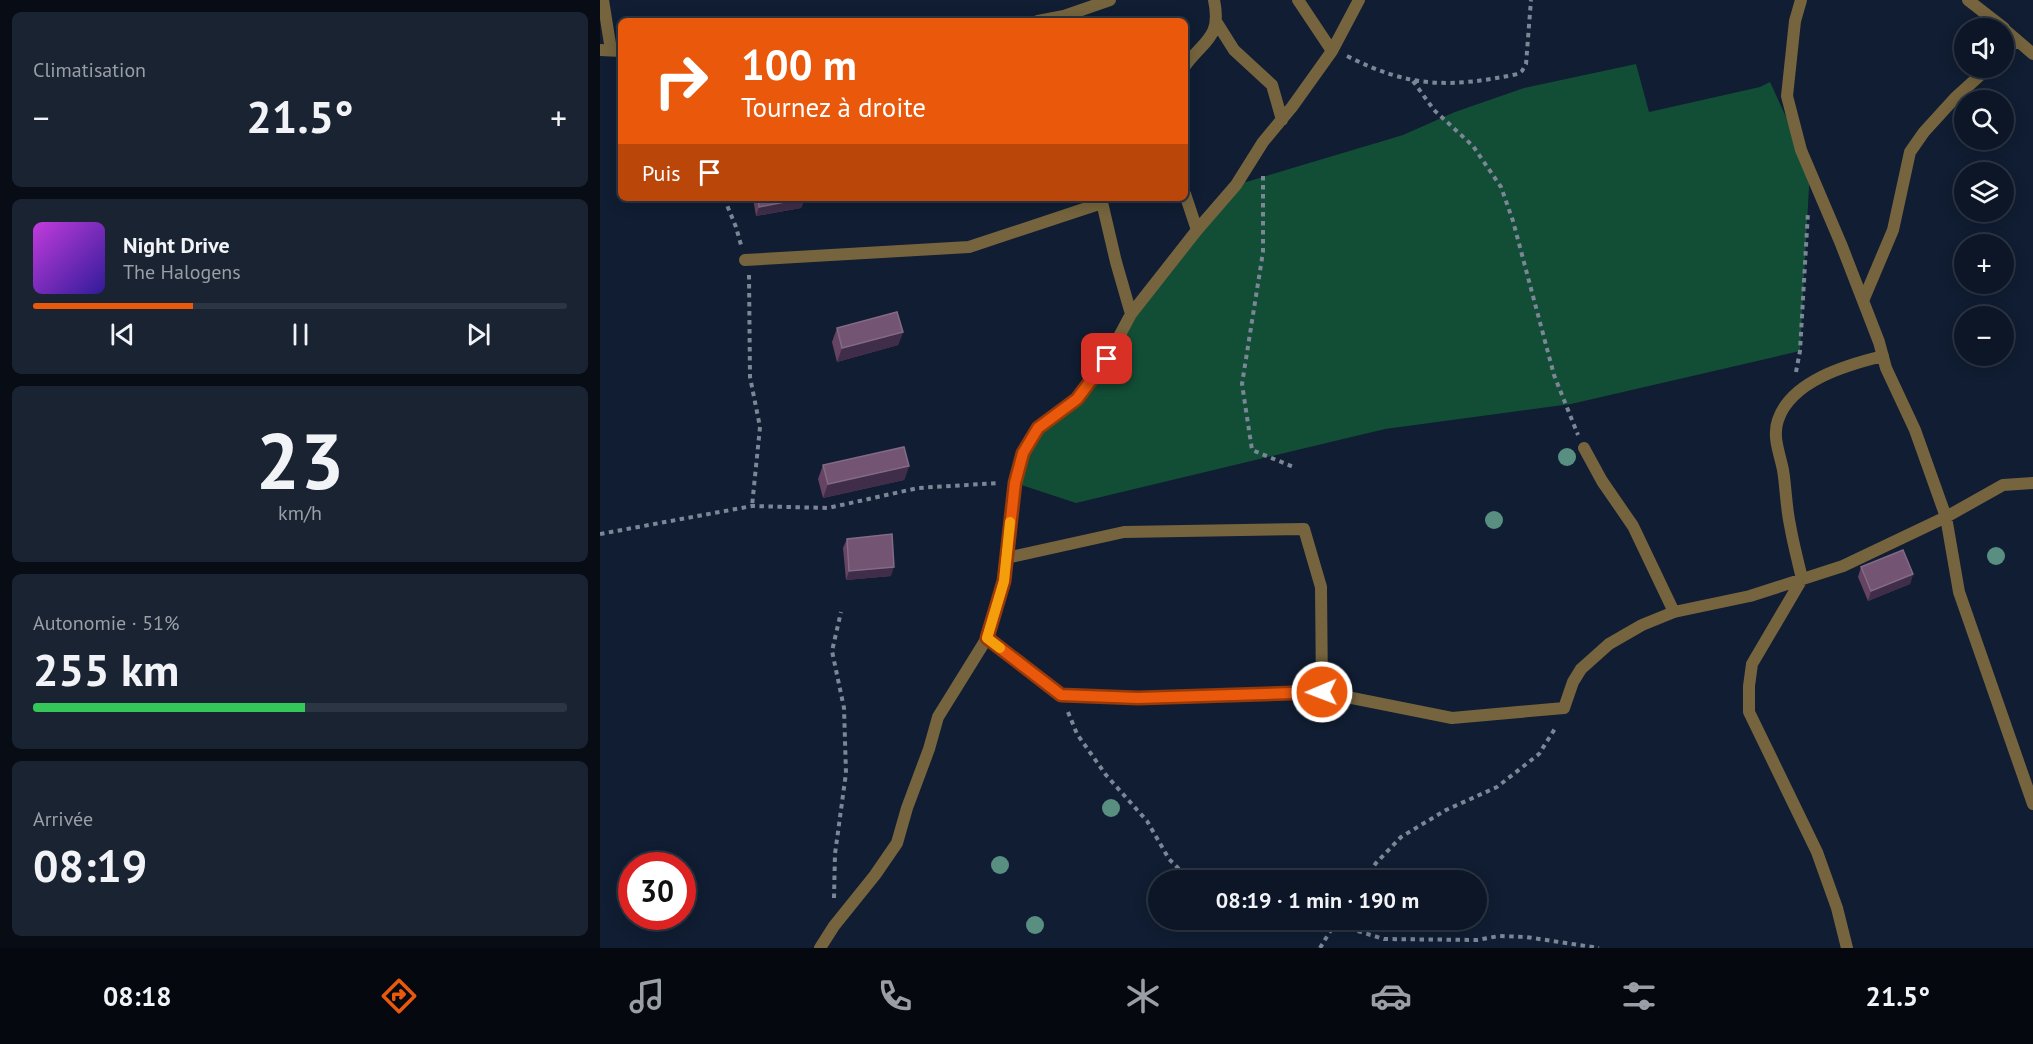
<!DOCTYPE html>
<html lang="fr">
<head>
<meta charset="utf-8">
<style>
	body { margin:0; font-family:"PT Sans",sans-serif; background:#1a2332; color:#f1f3f6; height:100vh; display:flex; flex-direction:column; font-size:22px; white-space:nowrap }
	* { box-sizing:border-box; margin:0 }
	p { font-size:20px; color:#9a9fa7 }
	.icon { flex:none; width:33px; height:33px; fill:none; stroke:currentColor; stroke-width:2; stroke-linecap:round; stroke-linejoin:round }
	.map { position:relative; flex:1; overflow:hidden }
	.details { display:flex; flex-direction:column; gap:12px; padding:12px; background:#070c15; width:600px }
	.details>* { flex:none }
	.top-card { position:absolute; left:18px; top:18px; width:570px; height:183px; border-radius:9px; box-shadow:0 3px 15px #0003,0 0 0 2px #2c3543; background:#ea580c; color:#fff; overflow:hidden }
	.controls { position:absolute; left:1354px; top:18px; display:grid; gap:12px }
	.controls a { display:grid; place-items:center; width:60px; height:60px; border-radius:50%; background:#0c1626; box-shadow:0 3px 15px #0003,0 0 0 2px #2c3543; font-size:30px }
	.speed { position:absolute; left:18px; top:852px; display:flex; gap:12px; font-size:30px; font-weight:700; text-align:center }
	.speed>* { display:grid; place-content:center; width:78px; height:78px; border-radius:50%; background:#0c1626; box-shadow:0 3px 15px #0003,0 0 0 2px #2c3543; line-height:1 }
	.speed .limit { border:9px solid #d22; background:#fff; color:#111 }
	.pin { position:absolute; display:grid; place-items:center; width:51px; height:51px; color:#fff; margin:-26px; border-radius:12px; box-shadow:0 3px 9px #0006 }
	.me { position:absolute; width:66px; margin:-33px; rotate:269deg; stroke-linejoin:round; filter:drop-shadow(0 0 4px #0008) }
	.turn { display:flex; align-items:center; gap:21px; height:126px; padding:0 24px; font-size:27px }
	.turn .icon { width:78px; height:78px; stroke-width:2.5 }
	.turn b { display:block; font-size:42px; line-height:51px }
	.then { display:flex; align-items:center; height:57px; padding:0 24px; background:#0003; gap:12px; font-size:22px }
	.big { font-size:45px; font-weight:700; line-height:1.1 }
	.details .tile { flex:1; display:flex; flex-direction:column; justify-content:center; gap:9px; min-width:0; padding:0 21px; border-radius:9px; background:#1a2332 }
	.details .dial { align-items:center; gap:0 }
	.dial b { font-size:78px; line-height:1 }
	.song { display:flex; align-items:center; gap:18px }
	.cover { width:72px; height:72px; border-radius:9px; background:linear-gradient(135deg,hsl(290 70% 55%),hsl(250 70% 35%)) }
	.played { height:6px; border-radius:3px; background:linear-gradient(90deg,#ea580c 30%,#2c3543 30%) }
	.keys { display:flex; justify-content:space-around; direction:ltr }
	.heat { display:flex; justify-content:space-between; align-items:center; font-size:33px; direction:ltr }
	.charge { height:9px; border-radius:4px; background:linear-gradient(90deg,#34c759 51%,#2c3543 0) }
	.trip { position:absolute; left:548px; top:870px; width:339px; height:60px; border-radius:30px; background:#0c1626; box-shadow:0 3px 15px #0003,0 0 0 2px #2c3543; font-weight:700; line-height:60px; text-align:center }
	.menu { display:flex; height:96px; justify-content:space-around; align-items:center; background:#05090f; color:#9a9fa7 }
	.menu .icon { width:42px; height:42px }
	.menu .current { color:#ea580c }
	.menu b { font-size:27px; color:#f1f3f6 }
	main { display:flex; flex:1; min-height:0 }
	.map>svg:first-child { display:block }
	.forest { fill:#124e36 }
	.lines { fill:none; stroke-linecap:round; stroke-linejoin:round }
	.path { stroke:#7b8697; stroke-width:4; stroke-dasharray:4.5 4.5; stroke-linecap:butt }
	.minor { stroke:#75643d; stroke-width:12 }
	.tree { fill:#598f81 }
	.wall { fill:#674363 }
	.shaded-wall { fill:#3f2d49 }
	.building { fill:#735472; stroke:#836a86; stroke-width:1.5 }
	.route-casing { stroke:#983908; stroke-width:15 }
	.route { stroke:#ea580c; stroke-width:10 }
	.slow { stroke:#f59e0b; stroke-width:10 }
</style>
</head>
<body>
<main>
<section class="details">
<div class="tile"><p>Climatisation</p>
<div class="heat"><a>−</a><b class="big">21.5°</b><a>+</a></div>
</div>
<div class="tile">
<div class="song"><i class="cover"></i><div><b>Night Drive</b><p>The Halogens</p></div></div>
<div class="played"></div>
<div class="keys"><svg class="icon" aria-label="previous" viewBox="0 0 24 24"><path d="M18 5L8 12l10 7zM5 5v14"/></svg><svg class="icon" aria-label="pause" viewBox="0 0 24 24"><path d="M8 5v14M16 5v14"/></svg><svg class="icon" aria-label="next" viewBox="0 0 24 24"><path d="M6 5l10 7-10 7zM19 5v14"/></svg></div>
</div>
<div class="tile dial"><b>23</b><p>km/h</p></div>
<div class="tile"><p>Autonomie · 51%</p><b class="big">255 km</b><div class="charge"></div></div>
<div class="tile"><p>Arrivée</p><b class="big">08:19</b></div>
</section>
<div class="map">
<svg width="1433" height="948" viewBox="0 0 1433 948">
	<rect width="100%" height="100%" fill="#101d32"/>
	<path class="forest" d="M1036 64 1049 112 1160 87 1170 82 1210 169 1200 351 971 404 785 429 476 503 415 483 438 428 477 399 531 314 636 185 803 135 855 112 924 88Z"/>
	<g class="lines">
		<path class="path" d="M747 56C810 88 849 88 918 74L922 71 926 64 931 0
			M813 81 834 110 873 146 901 187 913 221 954 375 978 435
			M663 176V252L642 384 652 450 696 468
			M124 198 136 227 141 245
			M149 275 150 377 160 427 152 506
			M1196 372 1200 351 1208 212
			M0 534 152 506 228 508 318 488 399 483
			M468 712 477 734 506 775 547 821 569 859 590 880
			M764 880 776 863 801 837 846 810 897 787 939 754 956 727
			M234 898 235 854 246 773 244 708 232 651 241 612
			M705 920 734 924 784 939 877 940 899 936 926 937 999 948
			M720 948 737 920"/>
		<path class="minor" d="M3 0 11 50
			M698 0 732 51
			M1201 0 1195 21 1187 96 1201 150 1241 244 1279 342 1286 368 1315 430 1346 517 1359 592 1433 804
			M1368 0 1404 28
			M438 21 464 16 510 0
			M617 23 634 50 672 85 682 120
			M1404 29 1433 54
			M0 50 21 51
			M1404 52 1417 40
			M585 66C604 40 622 38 614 0
			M585 194 597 230
			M501 198 516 262 531 314
			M145 260 369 247 502 203
			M1263 301 1293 230 1310 152 1324 132 1355 98 1388 68
			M984 448 1002 481 1033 526 1074 612
			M406 558 524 532 704 529 721 587 722 692
			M387 638 461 695 538 698 722 692 852 718 964 708 973 682 981 669 1009 644 1042 625 1074 612 1150 596 1243 566 1346 517 1403 485 1433 483
			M220 948 234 926 275 875 297 843 307 808 329 749 338 717 387 638 404 581 415 483 423 453 438 428 477 399 507 359 531 314 597 230 636 185 663 142 692 107 732 51 759 0
			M1247 948 1237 908 1217 852 1149 712V686L1152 664 1202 579C1198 561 1193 543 1190 525 1186 507 1186 488 1183 470 1180 454 1172 437 1178 420 1191 381 1246 365 1283 356"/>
	</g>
	<g class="tree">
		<circle cx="967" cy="457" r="9"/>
		<circle cx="894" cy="520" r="9"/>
		<circle cx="1396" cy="556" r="9"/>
		<circle cx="511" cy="808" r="9"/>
		<circle cx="400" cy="865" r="9"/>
		<circle cx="435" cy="925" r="9"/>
	</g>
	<path class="wall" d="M153 198H205L201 208 156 216Z
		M237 328 303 332 298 345 237 362 232 342Z
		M223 465 309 466 304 480 223 498 218 479Z
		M247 539 291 576 246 580 243 548Z
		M1261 567 1313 574 1310 584 1268 601 1258 577Z"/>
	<path class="shaded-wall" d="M205 198 201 208 156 216 159 207Z
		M303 332 298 345 237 362 242 348Z
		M309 466 304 480 223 498 228 484Z
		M294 567 291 576 246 580 249 571Z
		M1313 574 1310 584 1268 601 1271 591Z"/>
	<path class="building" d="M158 198H205L159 207Z
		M297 312 303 332 242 348 237 328Z
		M304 447 309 466 228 484 223 465Z
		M292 534 294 567 249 571 247 539Z
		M1303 550 1313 574 1271 591 1261 567Z"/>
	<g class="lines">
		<g class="route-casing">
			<path id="route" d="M507 359 477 399 438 428 423 453 415 483 404 581 387 638 461 695 538 698 722 692"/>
		</g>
		<use href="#route" class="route"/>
		<path class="slow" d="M400 648 387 638 404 581 410 522"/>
	</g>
</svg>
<div class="controls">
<a><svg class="icon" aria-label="sound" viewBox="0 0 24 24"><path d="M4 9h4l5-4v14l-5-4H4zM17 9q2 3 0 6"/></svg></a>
<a><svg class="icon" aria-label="search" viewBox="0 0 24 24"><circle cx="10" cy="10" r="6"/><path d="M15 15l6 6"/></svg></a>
<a><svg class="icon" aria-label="layers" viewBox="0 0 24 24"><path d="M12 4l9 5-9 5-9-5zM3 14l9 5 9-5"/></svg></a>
<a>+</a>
<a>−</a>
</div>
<div class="speed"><div class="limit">30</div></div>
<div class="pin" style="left:507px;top:359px;background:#d93025"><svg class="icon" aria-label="arrive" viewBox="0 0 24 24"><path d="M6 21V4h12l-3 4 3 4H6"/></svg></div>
<svg class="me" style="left:722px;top:692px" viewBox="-20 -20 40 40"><circle r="17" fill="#ea580c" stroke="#fff" stroke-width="3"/><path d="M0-11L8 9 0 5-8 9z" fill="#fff"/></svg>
<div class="trip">08:19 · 1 min · 190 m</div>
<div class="top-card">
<div class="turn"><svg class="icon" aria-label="right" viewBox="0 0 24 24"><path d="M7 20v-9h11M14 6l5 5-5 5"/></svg><div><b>100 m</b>Tournez à droite</div></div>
<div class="then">Puis<svg class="icon" aria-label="arrive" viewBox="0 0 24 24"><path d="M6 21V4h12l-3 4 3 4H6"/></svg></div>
</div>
</div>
</main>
<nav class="menu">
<b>08:18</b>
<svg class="icon current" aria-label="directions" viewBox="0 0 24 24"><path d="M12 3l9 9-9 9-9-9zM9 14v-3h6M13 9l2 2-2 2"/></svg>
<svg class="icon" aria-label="music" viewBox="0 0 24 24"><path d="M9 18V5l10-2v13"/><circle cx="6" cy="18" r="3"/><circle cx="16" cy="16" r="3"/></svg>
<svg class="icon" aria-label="phone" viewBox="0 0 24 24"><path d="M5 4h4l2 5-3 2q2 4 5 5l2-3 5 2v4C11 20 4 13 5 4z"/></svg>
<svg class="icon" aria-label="climate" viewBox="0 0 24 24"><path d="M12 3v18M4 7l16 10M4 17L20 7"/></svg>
<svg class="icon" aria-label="car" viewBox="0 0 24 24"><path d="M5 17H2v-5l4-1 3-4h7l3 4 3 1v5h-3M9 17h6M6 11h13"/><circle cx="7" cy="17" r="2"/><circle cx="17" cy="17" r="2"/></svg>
<svg class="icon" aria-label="filters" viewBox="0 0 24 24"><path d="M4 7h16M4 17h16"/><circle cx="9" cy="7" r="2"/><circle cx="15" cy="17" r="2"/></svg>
<b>21.5°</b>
</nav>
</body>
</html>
